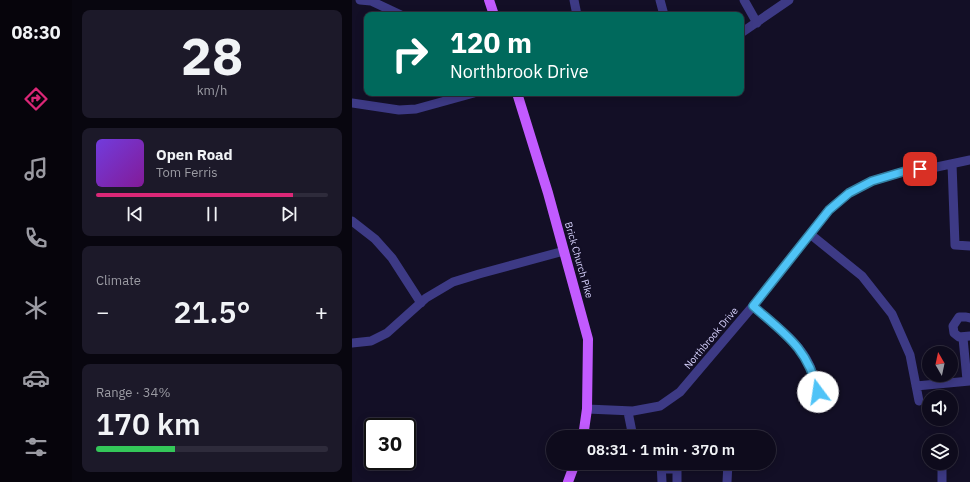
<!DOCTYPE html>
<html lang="en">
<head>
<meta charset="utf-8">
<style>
	body { margin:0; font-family:"IBM Plex Sans",sans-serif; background:#1c1929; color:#f1f3f6; height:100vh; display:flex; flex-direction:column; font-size:15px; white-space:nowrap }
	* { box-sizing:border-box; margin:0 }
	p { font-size:13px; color:#9b9ba3 }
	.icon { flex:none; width:22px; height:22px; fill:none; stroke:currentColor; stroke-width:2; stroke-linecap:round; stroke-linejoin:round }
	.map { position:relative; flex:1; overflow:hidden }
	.side { display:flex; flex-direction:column; gap:10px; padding:10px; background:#08060f; width:280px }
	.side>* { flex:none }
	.guide { position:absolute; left:12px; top:12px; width:380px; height:84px; border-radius:8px; box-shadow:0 2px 10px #0003,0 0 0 1px #2e2b3b; background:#00695c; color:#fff; overflow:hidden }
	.needle { width:26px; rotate:351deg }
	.fabs { position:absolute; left:570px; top:346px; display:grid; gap:8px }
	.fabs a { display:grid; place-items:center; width:36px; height:36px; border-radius:50%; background:#0e0b1c; box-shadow:0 2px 10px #0003,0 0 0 1px #2e2b3b; font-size:20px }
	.speed { position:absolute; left:12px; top:418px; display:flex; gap:8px; font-size:20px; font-weight:700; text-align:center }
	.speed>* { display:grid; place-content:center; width:52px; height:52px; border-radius:50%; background:#0e0b1c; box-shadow:0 2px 10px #0003,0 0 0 1px #2e2b3b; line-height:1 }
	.speed .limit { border:2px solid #111; border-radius:6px; background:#fff; color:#111 }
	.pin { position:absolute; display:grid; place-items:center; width:34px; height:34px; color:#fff; margin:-17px; border-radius:8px; box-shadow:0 2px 6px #0006 }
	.me { position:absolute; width:44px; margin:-22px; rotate:346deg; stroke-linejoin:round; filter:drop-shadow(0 0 3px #0008) }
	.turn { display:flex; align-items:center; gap:14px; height:84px; padding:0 20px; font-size:18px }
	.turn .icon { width:52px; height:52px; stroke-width:2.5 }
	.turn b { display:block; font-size:28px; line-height:34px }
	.big { font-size:30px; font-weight:600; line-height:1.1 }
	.side .card { flex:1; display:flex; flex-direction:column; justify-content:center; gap:6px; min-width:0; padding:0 14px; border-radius:8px; background:#1c1929 }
	.side .dial { align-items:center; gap:0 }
	.dial b { font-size:52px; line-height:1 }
	.song { display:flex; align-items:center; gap:12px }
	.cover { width:48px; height:48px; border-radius:6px; background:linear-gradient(135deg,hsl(260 70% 55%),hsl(290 70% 35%)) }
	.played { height:4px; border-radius:2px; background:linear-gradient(90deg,#db2777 85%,#2e2b3b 85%) }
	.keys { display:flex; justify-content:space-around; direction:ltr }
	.heat { display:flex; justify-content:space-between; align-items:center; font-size:22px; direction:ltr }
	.charge { height:6px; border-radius:3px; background:linear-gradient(90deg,#34c759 34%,#2e2b3b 0) }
	.trip { position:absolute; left:194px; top:430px; width:230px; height:40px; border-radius:20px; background:#0e0b1c; box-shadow:0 2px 10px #0003,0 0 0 1px #2e2b3b; font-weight:600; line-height:40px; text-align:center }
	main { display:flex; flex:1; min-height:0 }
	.dock { display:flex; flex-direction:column; width:72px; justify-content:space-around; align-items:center; background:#06040b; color:#9b9ba3 }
	.dock .icon { width:28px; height:28px }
	.dock .on { color:#db2777 }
	.dock b { font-size:18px; color:#f1f3f6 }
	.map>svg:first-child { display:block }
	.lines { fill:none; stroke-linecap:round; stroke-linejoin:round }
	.minor { stroke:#3d3a85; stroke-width:9 }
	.major { stroke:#c25bff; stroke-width:10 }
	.route-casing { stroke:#337fa1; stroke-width:10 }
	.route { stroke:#4fc3f7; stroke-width:7 }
	.labels { text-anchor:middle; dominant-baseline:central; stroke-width:4; stroke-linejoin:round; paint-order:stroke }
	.street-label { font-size:10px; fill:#d9d4ff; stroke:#130f26 }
</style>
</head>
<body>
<main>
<nav class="dock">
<b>08:30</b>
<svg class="icon on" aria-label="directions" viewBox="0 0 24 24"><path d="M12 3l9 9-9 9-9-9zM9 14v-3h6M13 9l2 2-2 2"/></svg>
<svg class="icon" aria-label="music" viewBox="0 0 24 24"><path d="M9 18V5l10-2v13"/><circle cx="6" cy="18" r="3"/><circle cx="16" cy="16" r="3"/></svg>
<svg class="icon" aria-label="phone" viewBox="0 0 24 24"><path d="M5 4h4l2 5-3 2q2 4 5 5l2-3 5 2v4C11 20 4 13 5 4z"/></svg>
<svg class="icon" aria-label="climate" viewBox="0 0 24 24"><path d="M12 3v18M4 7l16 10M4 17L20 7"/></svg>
<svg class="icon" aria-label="car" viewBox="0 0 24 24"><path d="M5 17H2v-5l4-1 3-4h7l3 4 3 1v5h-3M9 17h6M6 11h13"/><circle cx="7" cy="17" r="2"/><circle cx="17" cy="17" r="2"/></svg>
<svg class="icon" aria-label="filters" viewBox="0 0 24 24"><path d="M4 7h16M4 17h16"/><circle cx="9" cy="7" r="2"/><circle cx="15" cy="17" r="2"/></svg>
</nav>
<section class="side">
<div class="card dial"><b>28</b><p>km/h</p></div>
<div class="card">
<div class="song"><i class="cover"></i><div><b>Open Road</b><p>Tom Ferris</p></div></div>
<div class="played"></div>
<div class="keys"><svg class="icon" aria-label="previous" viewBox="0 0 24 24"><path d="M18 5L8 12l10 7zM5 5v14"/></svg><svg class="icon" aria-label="pause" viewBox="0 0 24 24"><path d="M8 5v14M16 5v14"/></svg><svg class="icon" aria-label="next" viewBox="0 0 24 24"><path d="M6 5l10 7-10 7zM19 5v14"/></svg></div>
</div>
<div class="card"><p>Climate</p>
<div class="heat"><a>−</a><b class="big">21.5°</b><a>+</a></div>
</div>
<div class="card"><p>Range · 34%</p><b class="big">170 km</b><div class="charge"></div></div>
</section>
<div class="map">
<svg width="618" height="482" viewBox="0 0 618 482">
	<rect width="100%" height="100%" fill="#130f26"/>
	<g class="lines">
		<path class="minor" d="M8 0 19 1 49 15
			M222 0 225 15
			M308 0 312 15
			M392 0 405 23
			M389 33 437 0
			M0 103 47 110 64 109 122 93
			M600 164 603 245 618 246
			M0 221 23 239 40 258 69 303
			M458 234 510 276 540 314 558 355 567 401
			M401 306C421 324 447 341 458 366 463 378 465 392 468 405
			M618 318 614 317H607L601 326 602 333 607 337 618 336
			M611 338 615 380
			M0 343 19 341 35 333 74 298 101 282 127 274 212 251
			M564 386 618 381
			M235 409 281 411 308 406 328 392 401 306 477 210 497 193 520 181 557 170 580 168 618 160
			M276 412 281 437
			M231 436 240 437
			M309 463 310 482
			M309 469H325V463
			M325 469V482
			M590 470V482
			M375 482 376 463"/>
		<path class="major" d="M137 0 142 15
			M165 93 196 193 236 339 235 409 231 437
			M216 482 223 463"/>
	</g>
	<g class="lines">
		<g class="route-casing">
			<path id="route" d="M466 392C456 348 433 334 401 306L477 210 497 193 520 181 557 170 568 169"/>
		</g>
		<use href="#route" class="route"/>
	</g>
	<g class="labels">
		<g class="street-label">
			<text transform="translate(227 260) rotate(74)">Brick Church Pike</text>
			<text transform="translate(359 338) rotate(-50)">Northbrook Drive</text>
		</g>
	</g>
</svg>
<div class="fabs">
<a><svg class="needle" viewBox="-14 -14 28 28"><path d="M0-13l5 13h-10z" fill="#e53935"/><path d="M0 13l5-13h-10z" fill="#9b9ba3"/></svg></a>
<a><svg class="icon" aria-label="sound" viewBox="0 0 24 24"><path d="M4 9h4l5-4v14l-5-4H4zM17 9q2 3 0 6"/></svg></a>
<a><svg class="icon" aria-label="layers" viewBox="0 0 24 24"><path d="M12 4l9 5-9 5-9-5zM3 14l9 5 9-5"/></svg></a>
</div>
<div class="speed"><div class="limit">30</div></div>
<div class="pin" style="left:568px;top:169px;background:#d93025"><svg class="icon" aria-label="arrive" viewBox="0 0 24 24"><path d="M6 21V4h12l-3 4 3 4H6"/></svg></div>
<svg class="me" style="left:466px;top:392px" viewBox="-20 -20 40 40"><circle r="19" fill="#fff"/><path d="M0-13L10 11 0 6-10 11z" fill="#4fc3f7"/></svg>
<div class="trip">08:31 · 1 min · 370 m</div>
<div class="guide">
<div class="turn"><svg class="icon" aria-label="right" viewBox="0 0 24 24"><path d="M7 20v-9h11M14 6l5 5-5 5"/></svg><div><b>120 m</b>Northbrook Drive</div></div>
</div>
</div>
</main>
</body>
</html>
